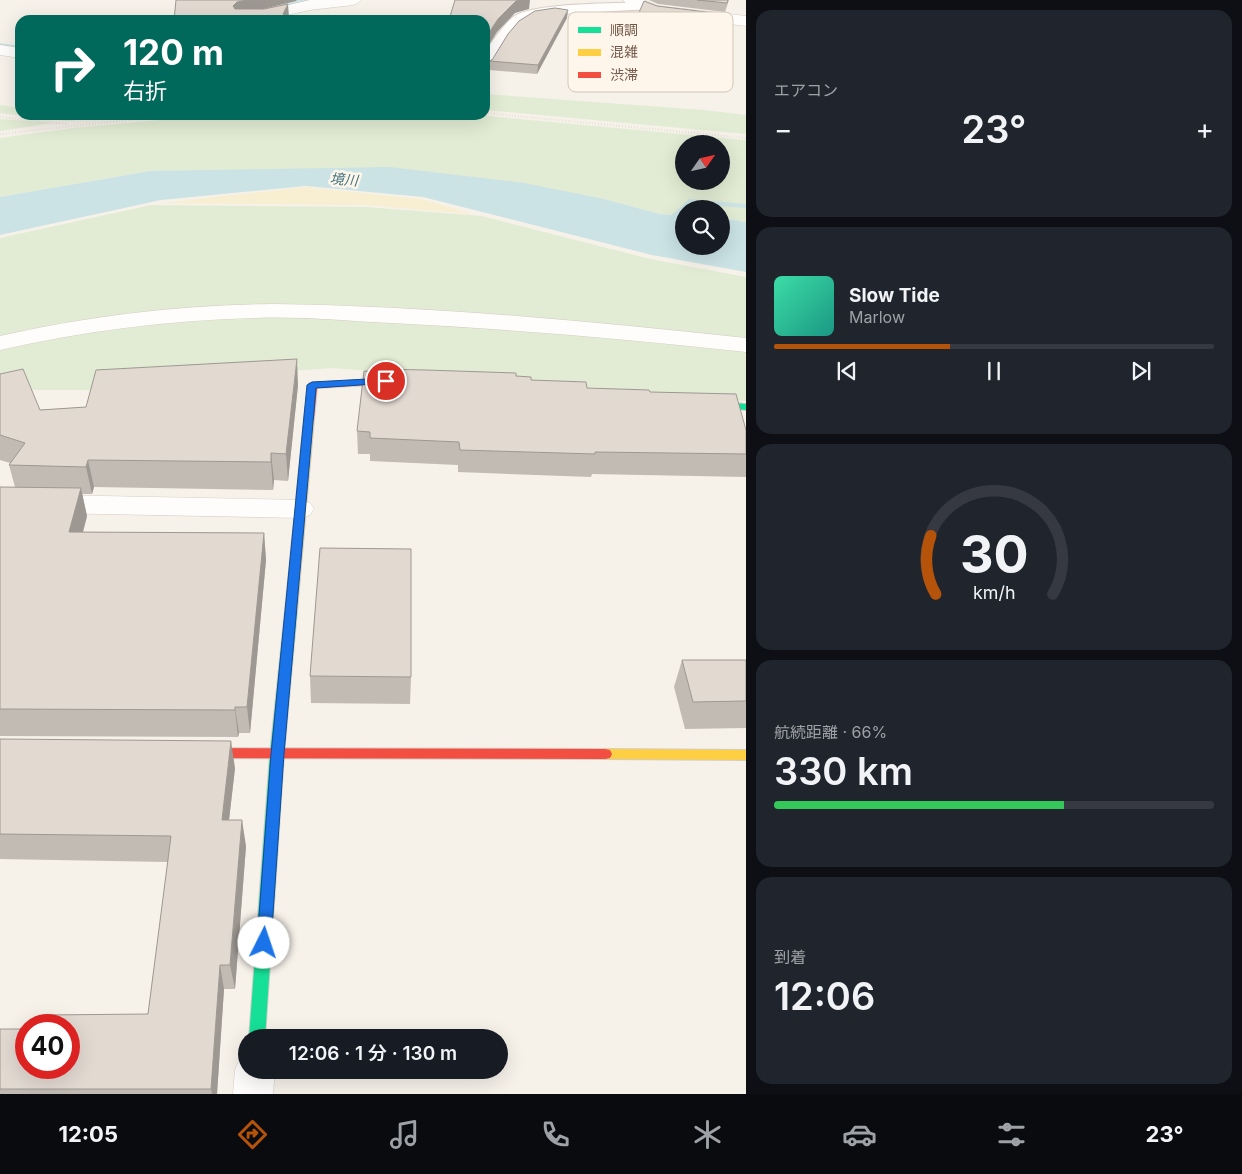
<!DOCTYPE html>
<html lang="ja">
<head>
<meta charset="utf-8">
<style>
	body { margin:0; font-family:Inter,"Noto Sans JP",sans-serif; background:#20242c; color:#f1f3f6; height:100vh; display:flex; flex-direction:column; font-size:19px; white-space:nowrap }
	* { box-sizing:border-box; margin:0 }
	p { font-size:16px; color:#9ea1a6 }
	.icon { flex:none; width:28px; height:28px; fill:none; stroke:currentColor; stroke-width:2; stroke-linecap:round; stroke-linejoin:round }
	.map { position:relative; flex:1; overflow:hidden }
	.sheet { display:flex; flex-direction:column; gap:10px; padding:10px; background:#0d0f14; width:496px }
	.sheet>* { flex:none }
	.top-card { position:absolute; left:15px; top:15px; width:475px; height:105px; border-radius:15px; box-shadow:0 5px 20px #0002; background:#00695c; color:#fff; overflow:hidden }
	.needle { width:32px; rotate:56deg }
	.tools { position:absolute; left:675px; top:135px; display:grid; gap:10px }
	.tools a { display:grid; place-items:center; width:55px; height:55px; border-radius:50%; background:#171b24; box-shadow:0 5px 20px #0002; font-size:25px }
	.speed { position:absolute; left:15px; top:1014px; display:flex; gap:10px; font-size:25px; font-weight:700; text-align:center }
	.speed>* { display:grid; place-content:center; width:65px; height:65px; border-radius:50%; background:#171b24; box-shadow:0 5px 20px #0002; line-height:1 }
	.speed .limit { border:8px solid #d22; background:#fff; color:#111 }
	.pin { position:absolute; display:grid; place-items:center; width:42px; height:42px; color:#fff; margin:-21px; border:2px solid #fff; border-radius:50%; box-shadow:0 1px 5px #0007 }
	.me { position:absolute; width:55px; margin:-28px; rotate:4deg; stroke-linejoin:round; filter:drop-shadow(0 0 4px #0008) }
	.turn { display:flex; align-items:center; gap:18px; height:105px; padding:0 25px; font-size:22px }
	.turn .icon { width:65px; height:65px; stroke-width:2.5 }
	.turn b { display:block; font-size:35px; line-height:42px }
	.big { font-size:38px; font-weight:600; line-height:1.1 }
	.sheet .tile { flex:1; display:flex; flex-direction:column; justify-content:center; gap:8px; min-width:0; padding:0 18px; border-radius:15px; background:#20242c }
	.sheet .dial { align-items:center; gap:0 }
	.dial svg { height:130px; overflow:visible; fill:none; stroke:#363941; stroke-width:7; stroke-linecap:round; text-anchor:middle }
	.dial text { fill:#f1f3f6; stroke:none }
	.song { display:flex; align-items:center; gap:15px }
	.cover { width:60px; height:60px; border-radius:8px; background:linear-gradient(135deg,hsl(160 70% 55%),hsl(170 70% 35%)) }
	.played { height:5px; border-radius:2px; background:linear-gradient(90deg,#b45309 40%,#363941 40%) }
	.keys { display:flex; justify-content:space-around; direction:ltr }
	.heat { display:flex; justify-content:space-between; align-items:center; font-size:28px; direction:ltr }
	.charge { height:8px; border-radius:4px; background:linear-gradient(90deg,#34c759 66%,#363941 0) }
	.trip { position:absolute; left:238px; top:1029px; width:270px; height:50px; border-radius:25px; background:#171b24; box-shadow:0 5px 20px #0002; font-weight:600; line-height:50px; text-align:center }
	.tab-bar { display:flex; height:80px; justify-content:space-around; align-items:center; background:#090b0e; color:#9ea1a6 }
	.tab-bar .icon { width:35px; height:35px }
	.tab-bar .current { color:#b45309 }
	.tab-bar b { font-size:22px; color:#f1f3f6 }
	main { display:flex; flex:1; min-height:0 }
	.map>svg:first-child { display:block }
	.green { fill:#e2ecd4; fill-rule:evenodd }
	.sand { fill:#f8eed2 }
	.water { fill:#cbe3e5 }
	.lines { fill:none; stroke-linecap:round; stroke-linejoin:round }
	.stream { fill:#cbe3e5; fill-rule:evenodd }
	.lane-casing { stroke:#d4cdc6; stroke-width:2 }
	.street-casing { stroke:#d4cdc6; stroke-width:1 }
	.fast-casing { stroke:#d4cdc6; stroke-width:2 }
	.slow-casing { stroke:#d4cdc6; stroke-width:2 }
	.jam-casing { stroke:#d4cdc6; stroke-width:2 }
	.path { stroke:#d8d1cd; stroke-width:2; stroke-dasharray:0.5 2.5; stroke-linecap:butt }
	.lane { fill:#fefdfc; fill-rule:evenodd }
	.street { fill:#fefdfc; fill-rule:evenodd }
	.fast { fill:#16e098; fill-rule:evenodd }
	.slow { fill:#ffcf43; fill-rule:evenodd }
	.jam { fill:#f24e42; fill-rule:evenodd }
	.wall { fill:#c2bbb4 }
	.shaded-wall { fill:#9e9892 }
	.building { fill:#e2d9d1; stroke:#9e9892 }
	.route { fill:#1a73e8; stroke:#114b97 }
	.labels { text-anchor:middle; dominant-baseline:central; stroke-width:5; stroke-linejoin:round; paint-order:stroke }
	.far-water-label { font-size:14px; font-style:italic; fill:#43737d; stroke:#fef6ea }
	.key { fill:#fef6ea; stroke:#d4c7ba; stroke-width:1 }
	.key-label { font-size:14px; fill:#72594b }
</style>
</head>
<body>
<main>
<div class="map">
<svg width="746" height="1094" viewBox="0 0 746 1094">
	<rect width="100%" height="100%" fill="#f6f1e9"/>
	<path class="green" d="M485 94 703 110 746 115V134L485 110Z
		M0 105 20 108V115H133L67 121 0 113Z
		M212 115H477L746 140V222L721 218V209H684V216L660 214 604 199 150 171 0 197V138L73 128ZM684 144H721V181H684Z
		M0 119 53 123 0 131Z
		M151 205 366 207 482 216 650 259 746 277V401L628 390 332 368 223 376 103 390H31L0 397V238Z"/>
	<path class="sand" d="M305 187 421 199 473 214 366 205 161 203Z"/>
	<path class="water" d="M390 167 524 183 604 199 660 214 684 216V246H721V218L746 222V272L652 255 423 197 306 186 161 200 0 235V197L150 171Z"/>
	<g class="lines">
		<path class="stream" d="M298 0H313L284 6 281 4Z
			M0 43 20 46V50L0 47Z
			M689 199 746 204V208L694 204 688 209H684V213L669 226 661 225V221H665Z"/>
		<g class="lane-casing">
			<path id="lane" d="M646 2 652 6 650 9 545 15C510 22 508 41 490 68L485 69C485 65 484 58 485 54 489 44 507 20 516 15 542 2 615 4 646 2Z"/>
		</g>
		<g class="street-casing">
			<path id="street" d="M310 0H361L358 3 353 5 310 10 265 20H236L238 17Z
				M623 0H644L658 6 746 16V26L655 15 626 3Z
				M0 45 20 48V58L0 55Z
				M272 304C430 306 588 321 746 338V352C628 339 510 329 391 323 346 321 300 316 255 318 169 320 84 331 0 350V336C89 316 180 305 272 304Z
				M0 494 301 500 310 503 314 509 310 515 301 518 0 512Z
				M246 1054V1070H275L273 1094H233L235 1070 241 1056Z"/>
		</g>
		<g class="fast-casing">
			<path id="fast" d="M702 400 746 404V410L698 405 697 403 698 401Z
				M291 607 295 608 297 611 284 754 265 1038H249L270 754 285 611 287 608Z"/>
		</g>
		<g class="slow-casing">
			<path id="slow" d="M309 416 314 419 297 611 295 614H287L285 611 304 419Z
				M605 749 746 750V760L605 759 600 758 598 754 600 750Z"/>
		</g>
		<g class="jam-casing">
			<path id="jam" d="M400 378 403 379 405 381 403 383 317 388 314 419 309 422 304 419 309 383Z
				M195 748 605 749 610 750 612 754 610 758 605 759 195 758 190 757 188 753 190 749Z"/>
		</g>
		<path class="path" d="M485 113 746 138
			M0 117 67 124
			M0 134 177 115"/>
		<use href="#lane" class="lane"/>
		<use href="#street" class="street"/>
		<use href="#fast" class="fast"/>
		<use href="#slow" class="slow"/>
		<use href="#jam" class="jam"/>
	</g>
	<path class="wall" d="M649 0H729L725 12 658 4Z
		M657 6 723 14 720 25 703 75 697 74 694 83 630 74 632 62 636 54 626 52 628 38Z
		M567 18 537 74 489 70V61Z
		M0 374 40 410 86 407 298 385 288 481 274 480 273 490 94 487 92 494H82L87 516 83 532 264 533 266 560 250 733H239L238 737 0 736V487H15L9 465 10 463 0 460Z
		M516 376 531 380 587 388 650 392 746 430V477L592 474 591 477 458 472V465L370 461V454H358L357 431Z
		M682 660H746V728L685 729 674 687Z
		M310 676 411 677 410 704 311 703Z
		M0 739 235 768 229 820 246 846 235 989H224L217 1094H0V1029L26 1068 148 1014 168 862 0 859Z"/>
	<path class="shaded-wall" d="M246 0H297L296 1 238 15 233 6 237 2Z
		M520 0H530L529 9 515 13 497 32 485 51V39L498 19 516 1Z
		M288 4 289 17 288 20H284L283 14Z
		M568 10 567 18 537 74 538 65Z
		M723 14 720 25 703 75 706 63Z
		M700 62 697 74 694 83 696 72Z
		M297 359 298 385 288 481 286 454Z
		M271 453 274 480 273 490 271 462Z
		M88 460 94 487 92 494 86 467Z
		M81 488 87 516 76 559 69 532Z
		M264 533 266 560 250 733 247 707Z
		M235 707 239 733 238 737 235 710Z
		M231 741 235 768 226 846 222 820Z
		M242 820 246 846 235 989 230 965Z
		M220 965 224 989 217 1094H212L211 1089Z"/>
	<path class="building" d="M176 0H246L237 2 233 6 235 9H264L288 4 283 14 287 20H174Z
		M455 0H520L516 1 498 19 485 39V20H449Z
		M697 0H728L727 3Z
		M644 1 657 6 723 14 706 63 700 62 696 72 632 62 641 43 628 41V38Z
		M555 8 568 10 538 65 489 61 492 60 508 34 519 21 535 11Z
		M297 359 286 454 271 453V462L88 460 86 467 9 465 25 443 0 435V374L23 369 40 410 86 407 96 370Z
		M377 369 426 370 516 373V376L531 377V380L586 382 587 388 649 390 650 392 736 394 746 430V454L595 452V454L460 450 459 442 370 438V432L357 431 364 371 377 372Z
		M0 487 81 488 69 532 264 533 247 707H235V710L0 709Z
		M320 548 411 549V677L310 676Z
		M682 660H746V701L693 702Z
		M0 739 231 741 222 820H242L230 965H220L211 1089H0V1029H26V1068H69V1025H42L45 1015 148 1014 171 836 0 834Z"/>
	<path class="route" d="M386 378 391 381 389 383 316 388 284 754 271 943 269 948 264 950 259 948 257 943 271 754 307 385 312 382Z"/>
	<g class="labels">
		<g class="far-water-label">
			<text transform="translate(344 179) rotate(5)">境川</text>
		</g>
	</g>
	<rect x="568" y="12" width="165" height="80" rx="8" class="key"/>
	<rect x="578" y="27" width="23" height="6" fill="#16e098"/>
	<rect x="578" y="49" width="23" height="7" fill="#ffcf43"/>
	<rect x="578" y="72" width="23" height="6" fill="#f24e42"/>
	<g class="key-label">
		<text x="610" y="35">順調</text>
		<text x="610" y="57">混雑</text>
		<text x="610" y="80">渋滞</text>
	</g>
</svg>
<div class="tools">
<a><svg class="needle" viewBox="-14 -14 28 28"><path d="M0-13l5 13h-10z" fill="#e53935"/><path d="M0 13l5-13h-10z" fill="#9ea1a6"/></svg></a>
<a><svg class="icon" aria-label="search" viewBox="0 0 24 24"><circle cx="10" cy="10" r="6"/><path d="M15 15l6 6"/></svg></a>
</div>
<div class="speed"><div class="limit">40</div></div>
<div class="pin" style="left:386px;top:381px;background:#d93025"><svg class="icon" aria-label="arrive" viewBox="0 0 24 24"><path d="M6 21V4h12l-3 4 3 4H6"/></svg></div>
<svg class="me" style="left:264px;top:943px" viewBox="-20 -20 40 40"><circle r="19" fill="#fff"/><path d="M0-13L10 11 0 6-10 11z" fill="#1a73e8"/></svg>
<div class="trip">12:06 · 1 分 · 130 m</div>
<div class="top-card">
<div class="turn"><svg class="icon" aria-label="right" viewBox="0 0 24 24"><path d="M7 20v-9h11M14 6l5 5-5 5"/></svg><div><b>120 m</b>右折</div></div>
</div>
</div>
<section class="sheet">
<div class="tile"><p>エアコン</p>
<div class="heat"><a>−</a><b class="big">23°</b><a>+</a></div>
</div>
<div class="tile">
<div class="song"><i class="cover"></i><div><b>Slow Tide</b><p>Marlow</p></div></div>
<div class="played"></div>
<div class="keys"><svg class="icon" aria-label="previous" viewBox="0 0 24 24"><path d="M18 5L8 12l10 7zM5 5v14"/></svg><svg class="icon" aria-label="pause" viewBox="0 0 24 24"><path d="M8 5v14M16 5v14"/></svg><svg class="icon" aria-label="next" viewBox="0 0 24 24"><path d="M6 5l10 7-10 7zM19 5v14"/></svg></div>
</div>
<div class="tile dial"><svg viewBox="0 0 100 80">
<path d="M14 69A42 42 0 1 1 86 69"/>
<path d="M14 69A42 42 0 0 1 11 33" stroke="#b45309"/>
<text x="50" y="56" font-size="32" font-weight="700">30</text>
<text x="50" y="72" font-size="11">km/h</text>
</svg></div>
<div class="tile"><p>航続距離 · 66%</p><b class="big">330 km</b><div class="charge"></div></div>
<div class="tile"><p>到着</p><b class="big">12:06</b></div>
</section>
</main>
<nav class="tab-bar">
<b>12:05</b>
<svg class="icon current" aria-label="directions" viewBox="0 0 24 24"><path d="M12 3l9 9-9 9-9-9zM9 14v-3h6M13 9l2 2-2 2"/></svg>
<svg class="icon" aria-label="music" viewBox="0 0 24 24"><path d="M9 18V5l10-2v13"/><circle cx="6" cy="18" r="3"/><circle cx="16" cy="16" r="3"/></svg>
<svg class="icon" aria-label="phone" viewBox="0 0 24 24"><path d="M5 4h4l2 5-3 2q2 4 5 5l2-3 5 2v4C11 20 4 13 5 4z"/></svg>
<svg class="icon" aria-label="climate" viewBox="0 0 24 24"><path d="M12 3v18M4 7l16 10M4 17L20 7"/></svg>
<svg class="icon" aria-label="car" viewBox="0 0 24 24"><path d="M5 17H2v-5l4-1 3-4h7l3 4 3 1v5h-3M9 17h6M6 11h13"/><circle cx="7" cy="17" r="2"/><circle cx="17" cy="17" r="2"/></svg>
<svg class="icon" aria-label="filters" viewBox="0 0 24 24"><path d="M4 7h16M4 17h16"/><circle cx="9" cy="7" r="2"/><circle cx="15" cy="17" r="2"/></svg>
<b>23°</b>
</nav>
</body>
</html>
